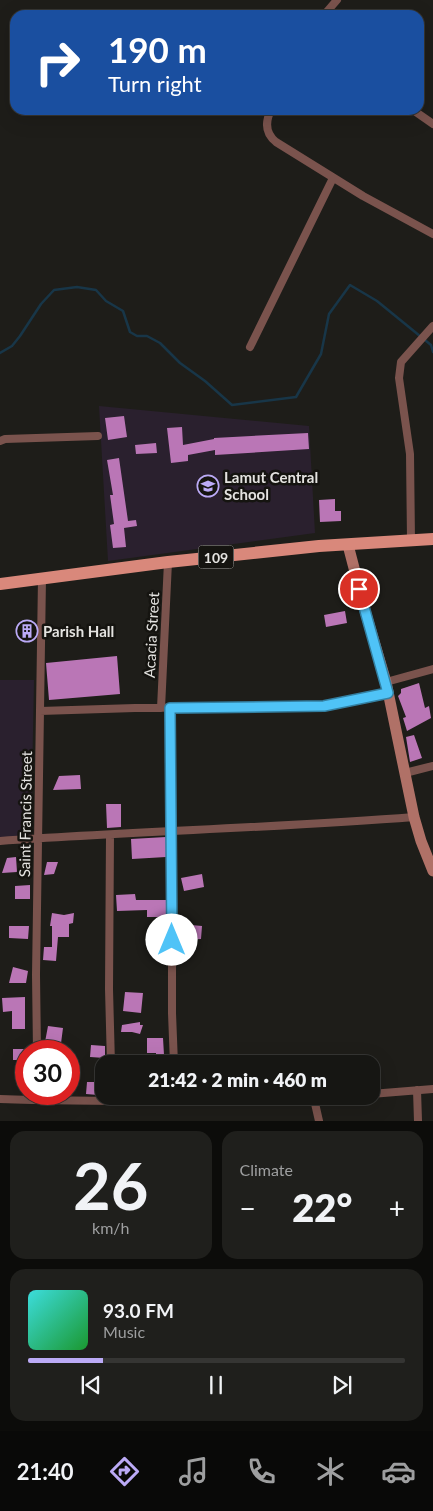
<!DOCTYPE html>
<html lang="en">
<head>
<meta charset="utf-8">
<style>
	body { margin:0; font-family:Lato,sans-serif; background:#1f1f1c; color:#f1f3f6; height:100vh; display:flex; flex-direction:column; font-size:19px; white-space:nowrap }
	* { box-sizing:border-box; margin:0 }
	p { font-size:16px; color:#9e9fa0 }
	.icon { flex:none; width:28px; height:28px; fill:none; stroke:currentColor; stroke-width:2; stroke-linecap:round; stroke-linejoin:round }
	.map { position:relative; height:1121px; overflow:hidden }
	.drawer { display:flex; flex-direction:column; gap:10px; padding:10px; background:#0c0c0a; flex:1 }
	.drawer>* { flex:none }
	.hud { position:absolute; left:10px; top:10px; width:414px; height:105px; border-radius:15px; box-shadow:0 5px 20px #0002,0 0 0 1px #353533; background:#1a4fa0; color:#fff; overflow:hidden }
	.speed { position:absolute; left:15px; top:1040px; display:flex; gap:10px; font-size:25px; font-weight:700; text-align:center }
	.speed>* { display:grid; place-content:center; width:65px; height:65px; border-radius:50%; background:#161613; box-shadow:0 5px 20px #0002,0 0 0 1px #353533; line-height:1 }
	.speed .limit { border:8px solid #d22; background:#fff; color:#111 }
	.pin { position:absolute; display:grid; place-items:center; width:42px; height:42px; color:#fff; margin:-21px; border:2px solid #fff; border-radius:50%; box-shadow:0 1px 5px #0007 }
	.me { position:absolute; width:55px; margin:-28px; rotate:0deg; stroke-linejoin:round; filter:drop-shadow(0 0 4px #0008) }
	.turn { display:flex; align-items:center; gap:18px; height:105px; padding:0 15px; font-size:22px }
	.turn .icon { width:65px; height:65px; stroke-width:2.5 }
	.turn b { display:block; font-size:35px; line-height:42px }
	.big { font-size:38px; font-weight:800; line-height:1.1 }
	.drawer .tile { flex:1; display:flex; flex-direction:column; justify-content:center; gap:8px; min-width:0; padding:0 18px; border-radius:15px; background:#1f1f1c }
	.drawer .dial { align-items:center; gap:0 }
	.dial b { font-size:65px; line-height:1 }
	.song { display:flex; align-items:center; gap:15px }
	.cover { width:60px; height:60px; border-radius:8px; background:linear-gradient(135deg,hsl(180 70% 55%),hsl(130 70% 35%)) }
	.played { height:5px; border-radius:2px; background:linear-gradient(90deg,#bbaaf6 20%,#353533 20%) }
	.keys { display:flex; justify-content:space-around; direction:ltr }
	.heat { display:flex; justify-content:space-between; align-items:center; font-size:28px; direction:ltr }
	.drawer .tiles { flex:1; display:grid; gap:10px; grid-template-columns:1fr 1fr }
	.tile:last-child { grid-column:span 2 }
	.trip { position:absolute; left:95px; top:1055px; width:285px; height:50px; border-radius:15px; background:#161613; box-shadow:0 5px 20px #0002,0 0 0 1px #353533; font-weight:800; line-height:50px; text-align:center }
	.dock { display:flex; height:80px; justify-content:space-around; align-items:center; background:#090908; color:#9e9fa0 }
	.dock .icon { width:35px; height:35px }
	.dock .active { color:#bbaaf6 }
	.dock b { font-size:22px; color:#f1f3f6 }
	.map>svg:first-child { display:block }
	.education { fill:#2a202e }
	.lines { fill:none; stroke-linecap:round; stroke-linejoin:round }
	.stream { stroke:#183648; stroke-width:2.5 }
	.building { fill:#ba76b6 }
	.street { stroke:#7a534d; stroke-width:8 }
	.secondary { stroke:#b07167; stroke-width:11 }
	.primary { stroke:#d9887b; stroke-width:12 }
	.route-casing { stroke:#337fa1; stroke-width:12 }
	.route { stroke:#4fc3f7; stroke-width:9 }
	.labels { text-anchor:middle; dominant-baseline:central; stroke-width:5; stroke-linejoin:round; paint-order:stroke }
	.shield { fill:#151410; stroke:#a6a5a2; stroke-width:1 }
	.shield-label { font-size:14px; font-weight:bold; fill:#e4e3e0 }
	.poi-label { font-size:15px; font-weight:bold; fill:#e4e3e0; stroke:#151410; text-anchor:start }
	.street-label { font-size:15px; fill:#e4e3e0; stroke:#151410 }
</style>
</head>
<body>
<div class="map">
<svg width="433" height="1121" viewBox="0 0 433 1121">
	<rect width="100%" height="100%" fill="#1e1d19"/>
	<path class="education" d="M99 406 309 426 315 533 108 561Z
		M0 680H34L31 836 0 838Z"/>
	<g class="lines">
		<path class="stream" d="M0 353 12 346 20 336 41 304 54 290 77 287 96 290 106 301 123 311 130 332 137 336H147L160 343 180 363 205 381 232 405 296 397 321 354 329 314 350 285 377 301 431 345 433 352"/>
	</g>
	<path class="building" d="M124 416 127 437 108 440 105 418Z
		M182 427 183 445 214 439V438L308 433 309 449 215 455V450L188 455V461L171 463 167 428Z
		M156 443 157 453 136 454 135 445Z
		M119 458 128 521 136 520 137 526 124 528 126 547 113 548 110 525 114 524 110 495H113L107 460Z
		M335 499V511H341V521L320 522 319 500Z
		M345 611 347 623 326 627 324 615Z
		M20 622H32L33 639 21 640Z
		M117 656 120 694 49 700 46 663Z
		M419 683 425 708 429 706 431 718 407 731 403 718 406 717 398 696 401 693V689Z
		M414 735 422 758 410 762 406 737Z
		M80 775 81 789 53 790 59 776Z
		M106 804H121V827L107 828Z
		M166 837V857L132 859 131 839Z
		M16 857 17 872 2 873 7 858Z
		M47 862H58L54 874 44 875Z
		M202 874 204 887 184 891 181 878Z
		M30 885V899H15V886Z
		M135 894 136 900H166V917H147V910L117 911 116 895Z
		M52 913 64 915 74 913 73 923 69 924V937H58L56 961 43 960 44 947H52V926H50Z
		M180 924 202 926 201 939 181 940Z
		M9 926H29L28 939 9 938Z
		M13 967 28 971 26 983H9Z
		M125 992 143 993 141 1013 123 1011Z
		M25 997V1029H12V1011L3 1012 2 998Z
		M140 1022V1025H143L140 1034 132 1032H121L122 1025Z
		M48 1026 63 1028 60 1051H50V1043L45 1042Z
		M147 1038H163L164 1055H168V1064H156V1053H147Z
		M91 1045 105 1046V1058L90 1057Z
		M13 1049H26V1060H13Z
		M87 1082H98V1095L86 1094Z"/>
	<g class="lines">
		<path class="street" d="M324 15 337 0
			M271 110C265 122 265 133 276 142L363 196 433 234
			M413 110 433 124
			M250 347 333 178
			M0 441 5 439 98 436
			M411 540 410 454 399 378 401 362 433 326
			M386 682 433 669
			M161 708 168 562
			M169 708 172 830V1013L174 1064
			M40 711 135 708 324 706 388 693
			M405 773 433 766
			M110 835 109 989 111 1064
			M0 841C138 831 276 828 414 817
			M37 1051 36 975 42 578
			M417 1090 418 1121
			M371 1094 433 1089
			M0 1099C57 1101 115 1101 172 1101 232 1101 292 1102 352 1096
			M314 1099 319 1121"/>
		<path class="secondary" d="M348 545 366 614 386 682 414 817 421 841 433 871"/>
		<path class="primary" d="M0 584 168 562 319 546 433 539"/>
	</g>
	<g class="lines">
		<g class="route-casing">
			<path id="route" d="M172 940 170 708 324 706 388 693 359 589"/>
		</g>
		<use href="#route" class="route"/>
	</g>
	<defs>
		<g id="school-ring" transform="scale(1.125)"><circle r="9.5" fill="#151410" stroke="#bbaaf6" stroke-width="1.5"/><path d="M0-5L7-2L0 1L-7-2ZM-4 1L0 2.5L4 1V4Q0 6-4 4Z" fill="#bbaaf6"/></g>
		<g id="building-ring" transform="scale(1.125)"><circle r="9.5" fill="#151410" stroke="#bbaaf6" stroke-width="1.5"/><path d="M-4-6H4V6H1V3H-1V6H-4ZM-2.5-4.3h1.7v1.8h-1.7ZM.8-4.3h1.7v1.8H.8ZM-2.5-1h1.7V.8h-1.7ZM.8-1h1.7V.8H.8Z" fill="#bbaaf6"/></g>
	</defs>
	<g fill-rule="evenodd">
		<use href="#school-ring" x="208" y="486"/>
		<use href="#building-ring" x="27" y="631"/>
	</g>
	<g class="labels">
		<rect class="shield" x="198.5" y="545.5" width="35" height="23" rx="4"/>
		<g class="shield-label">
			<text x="216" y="557">109</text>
		</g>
		<g class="poi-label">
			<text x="224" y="477">Lamut Central<tspan x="224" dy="17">School</tspan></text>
			<text x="43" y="631">Parish Hall</text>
		</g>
		<g class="street-label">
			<text transform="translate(151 635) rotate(-87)">Acacia Street</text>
			<text transform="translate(25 814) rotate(-89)">Saint Francis Street</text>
		</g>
	</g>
</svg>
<div class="speed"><div class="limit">30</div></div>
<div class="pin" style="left:359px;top:589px;background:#d93025"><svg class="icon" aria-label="arrive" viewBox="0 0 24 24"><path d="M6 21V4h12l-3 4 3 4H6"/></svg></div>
<svg class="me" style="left:172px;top:940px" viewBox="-20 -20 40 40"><circle r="19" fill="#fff"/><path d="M0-13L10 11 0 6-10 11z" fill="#4fc3f7"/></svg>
<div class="trip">21:42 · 2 min · 460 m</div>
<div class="hud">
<div class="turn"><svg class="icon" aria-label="right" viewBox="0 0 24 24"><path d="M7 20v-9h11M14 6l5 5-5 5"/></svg><div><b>190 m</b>Turn right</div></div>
</div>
</div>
<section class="drawer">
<div class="tiles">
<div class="tile dial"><b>26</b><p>km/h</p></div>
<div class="tile"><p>Climate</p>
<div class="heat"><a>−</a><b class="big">22°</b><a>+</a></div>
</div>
<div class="tile">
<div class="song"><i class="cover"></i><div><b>93.0 FM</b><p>Music</p></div></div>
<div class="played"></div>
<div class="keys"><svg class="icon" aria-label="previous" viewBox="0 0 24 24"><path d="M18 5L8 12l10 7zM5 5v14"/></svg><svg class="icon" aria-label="pause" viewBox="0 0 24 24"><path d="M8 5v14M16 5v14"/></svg><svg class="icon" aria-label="next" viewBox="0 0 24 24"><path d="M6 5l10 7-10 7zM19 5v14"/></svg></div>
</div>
</div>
</section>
<nav class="dock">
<b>21:40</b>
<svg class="icon active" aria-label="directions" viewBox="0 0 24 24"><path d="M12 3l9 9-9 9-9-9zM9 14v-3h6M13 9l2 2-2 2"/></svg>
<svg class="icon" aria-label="music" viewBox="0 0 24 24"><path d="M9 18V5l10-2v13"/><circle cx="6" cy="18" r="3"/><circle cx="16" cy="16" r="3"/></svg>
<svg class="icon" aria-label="phone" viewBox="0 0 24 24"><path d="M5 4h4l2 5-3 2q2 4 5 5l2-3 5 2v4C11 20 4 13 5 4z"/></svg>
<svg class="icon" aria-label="climate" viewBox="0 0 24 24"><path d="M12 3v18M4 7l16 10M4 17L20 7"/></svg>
<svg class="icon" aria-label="car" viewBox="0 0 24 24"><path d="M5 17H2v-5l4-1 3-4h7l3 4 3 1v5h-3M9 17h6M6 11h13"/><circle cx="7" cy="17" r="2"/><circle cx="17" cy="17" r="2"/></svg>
</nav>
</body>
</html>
